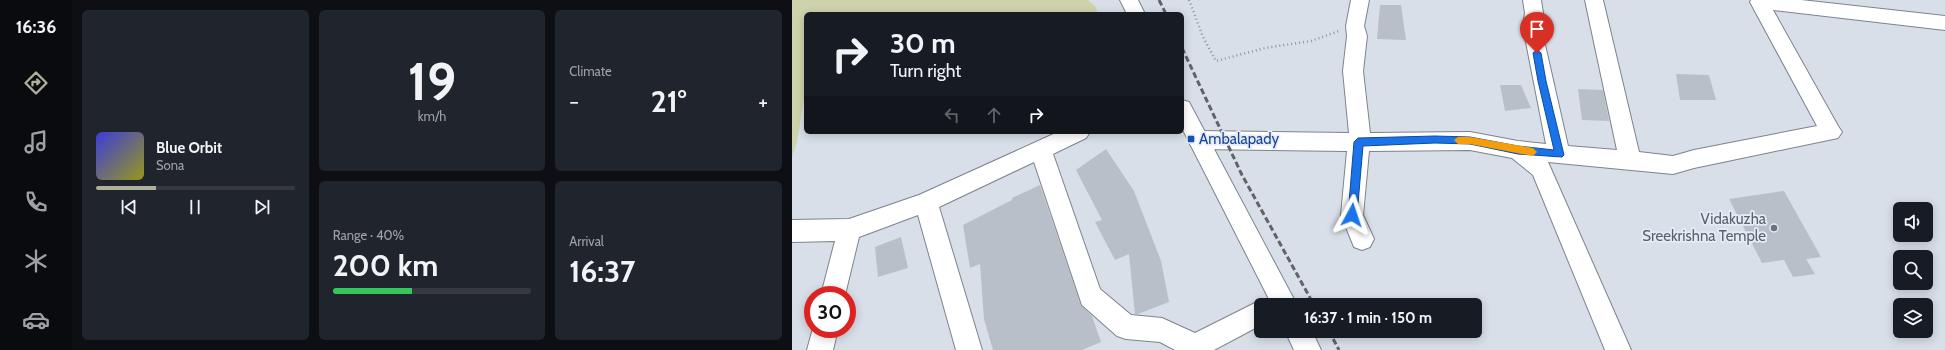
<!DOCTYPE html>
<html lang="en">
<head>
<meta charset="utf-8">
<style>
	body { margin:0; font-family:Cabin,sans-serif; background:#20242c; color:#f1f3f6; height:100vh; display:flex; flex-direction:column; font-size:15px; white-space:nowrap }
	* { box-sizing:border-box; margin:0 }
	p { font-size:13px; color:#9ea1a6 }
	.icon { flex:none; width:22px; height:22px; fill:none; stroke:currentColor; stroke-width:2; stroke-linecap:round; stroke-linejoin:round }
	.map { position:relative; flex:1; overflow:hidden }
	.drawer { display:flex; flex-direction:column; gap:10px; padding:10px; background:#0d0f14; width:720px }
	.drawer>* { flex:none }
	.top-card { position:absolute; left:12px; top:12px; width:380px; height:122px; border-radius:6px; box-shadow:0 2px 10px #0003; background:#171b24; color:#f1f3f6; overflow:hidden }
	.buttons { position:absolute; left:1101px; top:202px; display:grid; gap:8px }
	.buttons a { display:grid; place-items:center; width:40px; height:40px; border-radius:6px; background:#171b24; box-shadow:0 2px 10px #0003; font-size:20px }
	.speed { position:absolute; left:12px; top:286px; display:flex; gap:8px; font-size:20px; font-weight:700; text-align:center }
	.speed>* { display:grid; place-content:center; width:52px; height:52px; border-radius:50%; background:#171b24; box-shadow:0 2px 10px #0003; line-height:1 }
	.speed .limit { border:6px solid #d22; background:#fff; color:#111 }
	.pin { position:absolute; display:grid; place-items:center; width:34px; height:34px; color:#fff; margin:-41px -17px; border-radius:50% 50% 50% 0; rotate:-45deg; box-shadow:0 0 4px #0007 }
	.pin .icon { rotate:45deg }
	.me { position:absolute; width:44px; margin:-22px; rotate:5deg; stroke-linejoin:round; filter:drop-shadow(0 0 3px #0008) }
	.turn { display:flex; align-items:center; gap:14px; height:84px; padding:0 20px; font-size:18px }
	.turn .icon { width:52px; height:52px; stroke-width:2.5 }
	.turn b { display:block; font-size:28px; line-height:34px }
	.lanes { display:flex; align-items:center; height:38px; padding:0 20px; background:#0003; justify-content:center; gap:20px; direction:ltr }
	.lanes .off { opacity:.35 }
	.big { font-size:30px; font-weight:800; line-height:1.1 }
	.drawer .widget { flex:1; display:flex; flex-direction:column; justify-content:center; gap:6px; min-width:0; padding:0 14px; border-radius:6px; background:#20242c }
	.drawer .dial { align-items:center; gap:0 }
	.dial b { font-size:52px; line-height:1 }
	.song { display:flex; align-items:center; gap:12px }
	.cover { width:48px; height:48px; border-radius:6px; background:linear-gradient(135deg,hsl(240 70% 55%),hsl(60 70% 35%)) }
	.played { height:4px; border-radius:2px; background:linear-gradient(90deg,#aeb09b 30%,#363941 30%) }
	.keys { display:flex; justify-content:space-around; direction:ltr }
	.heat { display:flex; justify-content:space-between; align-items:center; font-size:22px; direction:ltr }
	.charge { height:6px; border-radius:3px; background:linear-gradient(90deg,#34c759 40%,#363941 0) }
	.drawer .tiles { flex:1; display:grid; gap:10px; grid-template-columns:repeat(3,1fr) }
	.widget:first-child { grid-row:span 2 }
	.trip { position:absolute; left:462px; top:298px; width:228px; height:40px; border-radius:6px; background:#171b24; box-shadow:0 2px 10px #0003; font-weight:800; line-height:40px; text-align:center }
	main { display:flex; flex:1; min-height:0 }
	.menu { display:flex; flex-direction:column; width:72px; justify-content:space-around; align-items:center; background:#090b0e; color:#9ea1a6 }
	.menu .icon { width:28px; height:28px }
	.menu .active { color:#aeb09b }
	.menu b { font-size:18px; color:#f1f3f6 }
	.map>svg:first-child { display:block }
	.green { fill:#ced3ac }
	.building { fill:#b8bfc8 }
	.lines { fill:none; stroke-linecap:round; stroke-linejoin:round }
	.street-casing { stroke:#7d838c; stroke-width:2 }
	.secondary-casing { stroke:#7d838c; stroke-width:2 }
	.path { stroke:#90969c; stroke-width:2.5; stroke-dasharray:1 3; stroke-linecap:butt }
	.street { fill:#fff; fill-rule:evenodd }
	.secondary { fill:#fff; fill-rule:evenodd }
	.rail { stroke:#606469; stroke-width:3; stroke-dasharray:6 3; stroke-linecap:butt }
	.route { fill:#1a73e8; stroke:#114b97 }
	.slow { fill:#f59e0b }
	.transit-dot { fill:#1a4fb4; stroke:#e5ecf5; stroke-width:1.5 }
	.worship-dot { fill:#6b7280; stroke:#e5ecf5; stroke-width:1.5 }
	.labels { text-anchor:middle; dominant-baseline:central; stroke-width:3.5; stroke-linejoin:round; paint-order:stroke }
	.transit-label { font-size:15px; fill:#164399; stroke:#e5ecf5; text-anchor:start }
	.worship-label { font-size:15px; fill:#5b616d; stroke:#e5ecf5; text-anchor:end }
</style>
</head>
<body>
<main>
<nav class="menu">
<b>16:36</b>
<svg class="icon active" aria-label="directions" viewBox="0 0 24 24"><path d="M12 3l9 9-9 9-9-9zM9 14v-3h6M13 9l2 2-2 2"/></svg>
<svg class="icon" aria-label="music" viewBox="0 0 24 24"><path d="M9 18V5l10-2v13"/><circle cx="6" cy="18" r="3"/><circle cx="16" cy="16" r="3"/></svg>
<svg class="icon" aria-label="phone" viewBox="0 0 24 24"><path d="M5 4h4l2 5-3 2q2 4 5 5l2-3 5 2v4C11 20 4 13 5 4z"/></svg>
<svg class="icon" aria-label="climate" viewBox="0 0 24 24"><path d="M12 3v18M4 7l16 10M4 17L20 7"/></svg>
<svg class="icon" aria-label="car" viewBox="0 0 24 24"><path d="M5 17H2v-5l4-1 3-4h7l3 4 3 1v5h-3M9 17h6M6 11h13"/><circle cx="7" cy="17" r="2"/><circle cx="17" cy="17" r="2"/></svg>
</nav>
<section class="drawer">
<div class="tiles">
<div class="widget">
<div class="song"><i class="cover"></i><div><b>Blue Orbit</b><p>Sona</p></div></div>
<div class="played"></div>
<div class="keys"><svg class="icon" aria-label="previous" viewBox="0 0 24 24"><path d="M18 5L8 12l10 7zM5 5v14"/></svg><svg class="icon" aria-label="pause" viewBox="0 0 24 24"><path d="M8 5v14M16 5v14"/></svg><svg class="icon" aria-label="next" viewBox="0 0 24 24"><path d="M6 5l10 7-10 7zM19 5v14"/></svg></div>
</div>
<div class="widget dial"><b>19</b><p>km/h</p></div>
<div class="widget"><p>Climate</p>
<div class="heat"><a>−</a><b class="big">21°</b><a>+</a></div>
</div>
<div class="widget"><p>Range · 40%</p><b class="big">200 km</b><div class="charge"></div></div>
<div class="widget"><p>Arrival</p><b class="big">16:37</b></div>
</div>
</section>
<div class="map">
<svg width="1153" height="350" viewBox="0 0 1153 350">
	<rect width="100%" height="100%" fill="#d8dfe8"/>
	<path class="green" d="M0 0H296L303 6 306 14H14V97L12 99 5 142 0 157Z"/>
	<path class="building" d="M588 5H609L614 40 585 39Z
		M884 74 917 75 924 100H888Z
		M708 85H729L739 108 713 111Z
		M786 89 811 90 817 121 790 120Z
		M314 149 342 191 369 261 377 302 346 314H343L337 254 323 260 303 222 310 220 284 170Z
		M248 185 289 305 300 316 309 342 290 350H201L192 319 188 264 178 268 171 225 220 200V198Z
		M992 191 1029 257 1014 259 1023 274 1001 277 992 260 970 263 937 199Z
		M109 237 116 268 86 277 83 247Z"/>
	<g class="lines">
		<g class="street-casing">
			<path id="street" d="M559 0H577L572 26 575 36 571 71 578 133 678 132 726 141 754 144 731 27 733 13 731 0H749L751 13 749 27 776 146 825 150 793 0H811L847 152 881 156 902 150 1025 126 958 2 959 0H1009L1153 16V30L981 10 1046 126 1050 132 1046 138 902 168 881 174 756 162 839 350H813L741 175 720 158 678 150 577 151 571 215 582 239 578 247 570 250 562 247 549 215 555 151 407 149 399 146 396 140 399 134 407 131 557 133 551 71 555 36 554 26Z
				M266 132H298L294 138 261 154 308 289 339 315 370 318 403 333 469 300 478 305H469V325L422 350H383L368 342 334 339 325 336 290 305 242 162 147 207 190 350H164L126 215 67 237 53 295H29L43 241 0 242V220L57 219 127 195Z
				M21 328V329H46L41 350H15Z"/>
		</g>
		<g class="secondary-casing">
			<path id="secondary" d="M328 0H346L353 14H335Z
				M390 100 397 102 505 305H480L390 128Z
				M493 331H520L529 350H502Z"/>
		</g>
		<path class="path" d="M397 0 411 37 424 61 473 48 519 41 547 31"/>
		<use href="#street" class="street"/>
		<use href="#secondary" class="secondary"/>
		<path class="rail" d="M367 0 374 14
			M390 48 450 175 522 305
			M537 331 547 350"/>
	</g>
	<path class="route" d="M745 50 749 53 754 81 772 155 770 157 726 154 678 144 643 143 571 146 565 215 560 219 557 218 556 215 562 142 566 138 643 136 678 137 726 146 762 150 746 81 741 53Z"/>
	<path class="slow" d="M666 137H678L741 148 745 152 741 156 678 144H666L662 140Z"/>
	<rect class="transit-dot" x="395" y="135" width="8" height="8" rx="2"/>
	<circle class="worship-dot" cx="982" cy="228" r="4"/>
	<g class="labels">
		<g class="transit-label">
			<text x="407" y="139">Ambalapady</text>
		</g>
		<g class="worship-label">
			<text x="974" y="219">Vidakuzha<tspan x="974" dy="17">Sreekrishna Temple</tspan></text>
		</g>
	</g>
</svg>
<div class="buttons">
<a><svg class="icon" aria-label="sound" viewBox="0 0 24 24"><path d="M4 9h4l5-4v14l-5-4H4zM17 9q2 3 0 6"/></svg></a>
<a><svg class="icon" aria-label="search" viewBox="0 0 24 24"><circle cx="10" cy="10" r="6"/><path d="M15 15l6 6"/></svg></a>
<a><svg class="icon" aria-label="layers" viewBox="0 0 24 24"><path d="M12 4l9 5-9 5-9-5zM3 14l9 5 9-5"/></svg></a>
</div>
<div class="speed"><div class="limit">30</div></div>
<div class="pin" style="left:745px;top:53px;background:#d93025"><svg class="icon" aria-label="arrive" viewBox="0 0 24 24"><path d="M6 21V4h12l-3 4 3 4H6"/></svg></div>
<svg class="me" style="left:560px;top:215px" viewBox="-20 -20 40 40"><path d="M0-17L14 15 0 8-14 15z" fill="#1a73e8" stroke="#fff" stroke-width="4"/></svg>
<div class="trip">16:37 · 1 min · 150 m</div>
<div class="top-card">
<div class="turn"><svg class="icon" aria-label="right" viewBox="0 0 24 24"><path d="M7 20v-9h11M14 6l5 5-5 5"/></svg><div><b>30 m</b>Turn right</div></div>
<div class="lanes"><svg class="icon off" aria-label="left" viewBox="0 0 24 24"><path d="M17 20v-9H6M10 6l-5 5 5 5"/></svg><svg class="icon off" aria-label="ahead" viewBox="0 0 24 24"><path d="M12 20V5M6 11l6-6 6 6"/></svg><svg class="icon" aria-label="right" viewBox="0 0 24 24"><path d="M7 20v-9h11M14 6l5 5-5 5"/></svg></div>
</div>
</div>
</main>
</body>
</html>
